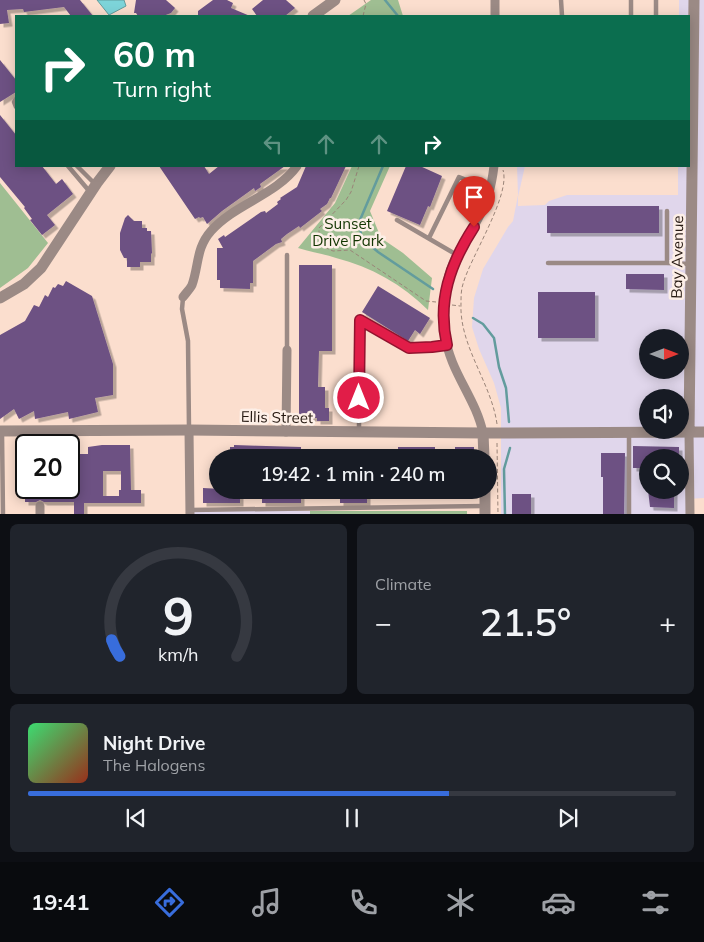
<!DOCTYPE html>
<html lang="en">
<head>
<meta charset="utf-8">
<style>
	body { margin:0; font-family:Mulish,sans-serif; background:#20242c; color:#f1f3f6; height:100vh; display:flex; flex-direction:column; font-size:19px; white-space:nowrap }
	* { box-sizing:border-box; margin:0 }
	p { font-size:16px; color:#9ea1a6 }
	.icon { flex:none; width:28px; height:28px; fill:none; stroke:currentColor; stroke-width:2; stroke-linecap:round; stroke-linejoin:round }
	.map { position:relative; height:514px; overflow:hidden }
	.drawer { display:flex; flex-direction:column; gap:10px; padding:10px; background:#0d0f14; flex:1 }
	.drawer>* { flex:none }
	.hud { position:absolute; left:15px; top:15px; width:675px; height:152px; border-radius:0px; box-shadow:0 2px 12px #0003; background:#0b6e4f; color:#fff; overflow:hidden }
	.needle { width:32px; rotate:90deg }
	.buttons { position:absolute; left:639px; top:329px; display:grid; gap:10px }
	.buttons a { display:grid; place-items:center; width:50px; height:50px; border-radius:50%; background:#171b24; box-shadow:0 2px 12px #0003; font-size:25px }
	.speed { position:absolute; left:15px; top:434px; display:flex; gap:10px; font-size:25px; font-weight:700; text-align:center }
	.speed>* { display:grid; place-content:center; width:65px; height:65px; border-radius:50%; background:#171b24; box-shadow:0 2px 12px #0003; line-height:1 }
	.speed .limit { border:2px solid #111; border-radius:8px; background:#fff; color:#111 }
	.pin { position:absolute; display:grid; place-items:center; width:42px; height:42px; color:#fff; margin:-51px -21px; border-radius:50% 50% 50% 0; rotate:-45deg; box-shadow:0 0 5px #0007 }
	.pin .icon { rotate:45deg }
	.me { position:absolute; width:55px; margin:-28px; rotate:0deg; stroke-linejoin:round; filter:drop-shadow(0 0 4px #0008) }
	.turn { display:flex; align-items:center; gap:18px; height:105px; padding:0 15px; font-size:22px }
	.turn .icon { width:65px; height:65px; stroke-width:2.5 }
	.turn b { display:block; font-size:35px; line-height:42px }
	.lanes { display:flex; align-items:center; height:48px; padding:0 15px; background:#0003; justify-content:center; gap:25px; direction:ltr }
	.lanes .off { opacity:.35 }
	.big { font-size:38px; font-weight:600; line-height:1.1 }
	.drawer .card { flex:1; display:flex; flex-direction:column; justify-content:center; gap:8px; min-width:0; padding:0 18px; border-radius:8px; background:#20242c }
	.drawer .dial { align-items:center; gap:0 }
	.dial svg { height:130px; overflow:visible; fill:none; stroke:#363941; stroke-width:7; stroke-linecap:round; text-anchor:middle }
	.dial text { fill:#f1f3f6; stroke:none }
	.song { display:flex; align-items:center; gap:15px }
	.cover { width:60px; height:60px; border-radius:8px; background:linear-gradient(135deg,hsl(140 70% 55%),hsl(10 70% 35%)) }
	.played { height:5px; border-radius:2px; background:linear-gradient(90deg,#386ddc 65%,#363941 65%) }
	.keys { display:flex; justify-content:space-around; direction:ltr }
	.heat { display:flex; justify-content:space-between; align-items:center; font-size:28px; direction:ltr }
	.drawer .tiles { flex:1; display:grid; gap:10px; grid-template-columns:1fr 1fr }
	.card:last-child { grid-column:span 2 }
	.trip { position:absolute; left:209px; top:449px; width:288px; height:50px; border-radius:25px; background:#171b24; box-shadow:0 2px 12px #0003; font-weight:600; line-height:50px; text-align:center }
	.tabs { display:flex; height:80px; justify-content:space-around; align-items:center; background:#090b0e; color:#9ea1a6 }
	.tabs .icon { width:35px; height:35px }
	.tabs .active { color:#386ddc }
	.tabs b { font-size:22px; color:#f1f3f6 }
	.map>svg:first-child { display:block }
	.industrial { fill:#e0d6eb; fill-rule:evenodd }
	.green { fill:#9fbe92 }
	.water { fill:#7dd4d9; stroke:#639c9d }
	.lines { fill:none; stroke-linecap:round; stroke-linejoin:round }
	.stream { stroke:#639c9d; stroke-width:2.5 }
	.building { fill:#6d5183; fill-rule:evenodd; filter:url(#shadow) }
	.path { stroke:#9a8478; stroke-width:1; stroke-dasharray:4 2.5; stroke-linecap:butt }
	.service { stroke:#9b8a85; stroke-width:4.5 }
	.minor { stroke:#9b8a85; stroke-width:9 }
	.tertiary { stroke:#9b8a85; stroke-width:11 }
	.route-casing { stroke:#92132f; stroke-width:12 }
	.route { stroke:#e11d48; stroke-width:9 }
	.labels { text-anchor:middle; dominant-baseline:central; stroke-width:5; stroke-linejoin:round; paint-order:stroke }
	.park-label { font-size:15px; fill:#123500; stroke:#fdefe7 }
	.street-label { font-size:15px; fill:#261912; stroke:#fdefe7 }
</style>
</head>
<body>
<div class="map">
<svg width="704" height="515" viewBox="0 0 704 515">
	<defs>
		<filter id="shadow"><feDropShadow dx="3.5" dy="3.5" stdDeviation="0" flood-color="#0004"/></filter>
	</defs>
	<rect width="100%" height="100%" fill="#fbdece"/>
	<path class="industrial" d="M679 0H704V498L687 499V514H501V408L494 383 479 349 472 327 474 298 483 269 508 227 513 221 518 195 517 166H525L518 197V206L545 205 549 201 567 195H678V166H689V16H679ZM648 338H680V370H648ZM648 398H680V430H648ZM648 458H680V490H648Z
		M191 509 310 511V515H191Z"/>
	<path class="green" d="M371 0H398L403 16H348Z
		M352 166H390L370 211 381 238 403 253 432 278 428 310C402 284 371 267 336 258 324 254 311 252 298 248L335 203Z
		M0 183 48 243 28 268 0 288Z
		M310 511H467V514L310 515Z"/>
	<path class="water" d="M97 0H124L126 6 109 15Z"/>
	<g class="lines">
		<path class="stream" d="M385 0 398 16
			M383 166 360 220 361 237 378 252 433 289
			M473 318 483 324 494 338 499 367 506 388 509 422
			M505 515 504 469 510 448"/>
	</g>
	<path class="building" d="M0 0H80L93 16H71L64 7 24 12 23 9 7 10 9 23 0 24Z
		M136 0H166L175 8 171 13 163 16H138L136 13H134Z
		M213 0H227L233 3 231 8 250 16H198V11Z
		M263 0H286L295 8 285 16H257L252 9Z
		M0 60 16 80V92L0 102Z
		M0 115 16 135V166H42L56 184 62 179 73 194 47 215 55 225 42 235 30 220 32 219 24 208 25 207 0 177Z
		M159 166H204L209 174 219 166H285L260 184 261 187 255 191 254 188 222 211 207 224 203 217 200 218 199 217 195 219Z
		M306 166H346L331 198H330L327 204 320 209 322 211 300 228 299 226 287 234 281 239 282 242 276 244 253 261V283H250V289L220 288V280H217V248H223L218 239 224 235 225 237 261 212 265 211 266 213 278 204 277 202 281 199 280 198 297 187Z
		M406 166H420L442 176 430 207 428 206 420 225 387 211Z
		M547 206H659V233H547Z
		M128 215 134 221H142V228H147V231H151L152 253 151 254V262H140V267H127V258H124L120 250V233L125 218Z
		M299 265H332V351H319L318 387H325V408H329V421H317V418H299Z
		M626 274H664V290L626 289Z
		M66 281 92 296 113 364V395L95 398 98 412 69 419 68 412 35 419 34 411 19 419 14 409 0 419V335L25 321 34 305 39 307 45 295 48 297 53 287 55 288 58 284 63 286Z
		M378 286 430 318 420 334 415 330 408 341 362 312Z
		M538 292H595V338H538Z
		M102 445H130L131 490H141V503H84V515H74V502H44L40 500 36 502H25V488H69V454H88V447ZM103 471H121V490H119V496H103Z
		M234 445 301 447V458H232V455H230V447H234Z
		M633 446 679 447V458H648V468H633Z
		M398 447H435V458H398Z
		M455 447H474V458H455Z
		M601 453H625L624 515H603V477H601Z
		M203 488 240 490V503H203Z
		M262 490H301V503H262Z
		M340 490H367V503H340Z
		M648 490H674V508L650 507Z
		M512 494H531V515H512Z"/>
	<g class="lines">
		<path class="path" d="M363 16 366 4 364 0
			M359 166 351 192 346 200 319 228V241L324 247 333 251 350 250 426 301 436 302
			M452 305 460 306
			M497 424C491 382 459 346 461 303 461 297 461 290 463 284 470 258 511 195 503 170
			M497 443 498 515"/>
		<path class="service" d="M561 0 562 16
			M631 0V16
			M656 0V16
			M16 99 14 102 16 107
			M68 166 90 192
			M77 166 95 184
			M667 211V263L691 264
			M397 220 457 255
			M429 238 459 177 489 189
			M548 263H667
			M183 298 182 309 188 341 189 429
			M287 350V255
			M2 432 3 515
			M359 432V320L409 348 432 347 447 345
			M40 445V432
			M69 450H72V432
			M23 451H26
			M190 510 483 506
			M629 515V433"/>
		<path class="minor" d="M495 16V0
			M183 297C186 293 190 289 192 285 199 265 196 248 211 231 235 204 276 195 297 166
			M189 430 190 515
			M286 432 287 350
			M689 432 690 515
			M483 433C476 398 449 371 445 334 442 311 444 286 453 263 460 247 471 233 479 217 488 202 492 183 494 166
			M40 506V515"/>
		<path class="tertiary" d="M313 16 335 0
			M0 298 24 284 41 268 97 183 110 166
			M0 431 189 430 483 433 704 432
			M689 432 694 0
			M483 433 484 458
			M485 490V515"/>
	</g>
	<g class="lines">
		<g class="route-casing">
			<path id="route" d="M359 398 360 320 409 348 432 347 447 345C437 301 450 264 474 227"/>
		</g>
		<use href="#route" class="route"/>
	</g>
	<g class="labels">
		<g class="park-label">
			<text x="348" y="223">Sunset<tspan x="348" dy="17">Drive Park</tspan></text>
		</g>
		<g class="street-label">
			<text transform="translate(677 257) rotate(-89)">Bay Avenue</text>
			<text transform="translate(277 417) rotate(1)">Ellis Street</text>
		</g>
	</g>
</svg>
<div class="buttons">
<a><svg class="needle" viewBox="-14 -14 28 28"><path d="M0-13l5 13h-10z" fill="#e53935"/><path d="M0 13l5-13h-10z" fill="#9ea1a6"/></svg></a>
<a><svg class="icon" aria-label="sound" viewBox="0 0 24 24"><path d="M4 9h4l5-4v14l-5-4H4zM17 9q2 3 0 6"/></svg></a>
<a><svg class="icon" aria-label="search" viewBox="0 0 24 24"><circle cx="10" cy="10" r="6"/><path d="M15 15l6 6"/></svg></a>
</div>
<div class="speed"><div class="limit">20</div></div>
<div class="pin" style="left:474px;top:227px;background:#d93025"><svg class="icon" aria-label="arrive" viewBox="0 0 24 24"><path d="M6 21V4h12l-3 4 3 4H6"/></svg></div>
<svg class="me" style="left:359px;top:398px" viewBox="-20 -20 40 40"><circle r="17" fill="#e11d48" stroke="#fff" stroke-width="3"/><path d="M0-11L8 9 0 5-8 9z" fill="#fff"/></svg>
<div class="trip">19:42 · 1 min · 240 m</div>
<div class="hud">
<div class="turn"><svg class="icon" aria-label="right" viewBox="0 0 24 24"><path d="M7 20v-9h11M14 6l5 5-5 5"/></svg><div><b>60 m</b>Turn right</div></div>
<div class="lanes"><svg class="icon off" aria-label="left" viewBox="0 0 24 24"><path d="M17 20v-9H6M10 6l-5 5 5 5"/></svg><svg class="icon off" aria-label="ahead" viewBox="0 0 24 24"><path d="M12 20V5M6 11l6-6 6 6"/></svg><svg class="icon off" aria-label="ahead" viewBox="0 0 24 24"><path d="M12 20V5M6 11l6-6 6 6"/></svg><svg class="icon" aria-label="right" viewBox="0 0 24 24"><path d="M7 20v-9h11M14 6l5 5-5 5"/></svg></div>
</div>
</div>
<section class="drawer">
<div class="tiles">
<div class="card dial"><svg viewBox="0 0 100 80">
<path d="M14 69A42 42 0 1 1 86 69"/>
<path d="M14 69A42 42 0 0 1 9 59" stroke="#386ddc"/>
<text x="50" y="56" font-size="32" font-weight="700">9</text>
<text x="50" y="72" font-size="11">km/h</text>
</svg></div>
<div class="card"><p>Climate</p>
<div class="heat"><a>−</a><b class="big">21.5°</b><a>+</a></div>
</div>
<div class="card">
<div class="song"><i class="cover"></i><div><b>Night Drive</b><p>The Halogens</p></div></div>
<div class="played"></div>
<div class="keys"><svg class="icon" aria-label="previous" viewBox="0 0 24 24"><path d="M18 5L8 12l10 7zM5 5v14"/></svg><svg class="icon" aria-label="pause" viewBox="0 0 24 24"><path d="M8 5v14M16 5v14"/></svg><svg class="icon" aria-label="next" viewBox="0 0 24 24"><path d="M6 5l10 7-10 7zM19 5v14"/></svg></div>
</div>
</div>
</section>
<nav class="tabs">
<b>19:41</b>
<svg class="icon active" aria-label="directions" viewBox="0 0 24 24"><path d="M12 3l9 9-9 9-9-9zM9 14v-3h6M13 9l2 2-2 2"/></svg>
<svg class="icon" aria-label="music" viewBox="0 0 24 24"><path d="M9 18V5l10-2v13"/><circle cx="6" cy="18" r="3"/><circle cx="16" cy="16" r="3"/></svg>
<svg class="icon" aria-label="phone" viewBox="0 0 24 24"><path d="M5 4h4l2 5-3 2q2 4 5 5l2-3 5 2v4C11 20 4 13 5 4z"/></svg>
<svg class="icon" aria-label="climate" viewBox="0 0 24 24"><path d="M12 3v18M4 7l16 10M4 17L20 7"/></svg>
<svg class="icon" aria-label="car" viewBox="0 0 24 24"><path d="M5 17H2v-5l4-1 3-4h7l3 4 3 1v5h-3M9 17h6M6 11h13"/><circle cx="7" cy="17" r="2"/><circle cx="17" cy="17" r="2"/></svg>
<svg class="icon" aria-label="filters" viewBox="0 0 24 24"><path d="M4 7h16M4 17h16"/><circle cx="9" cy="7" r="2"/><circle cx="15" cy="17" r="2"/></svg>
</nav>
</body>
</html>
